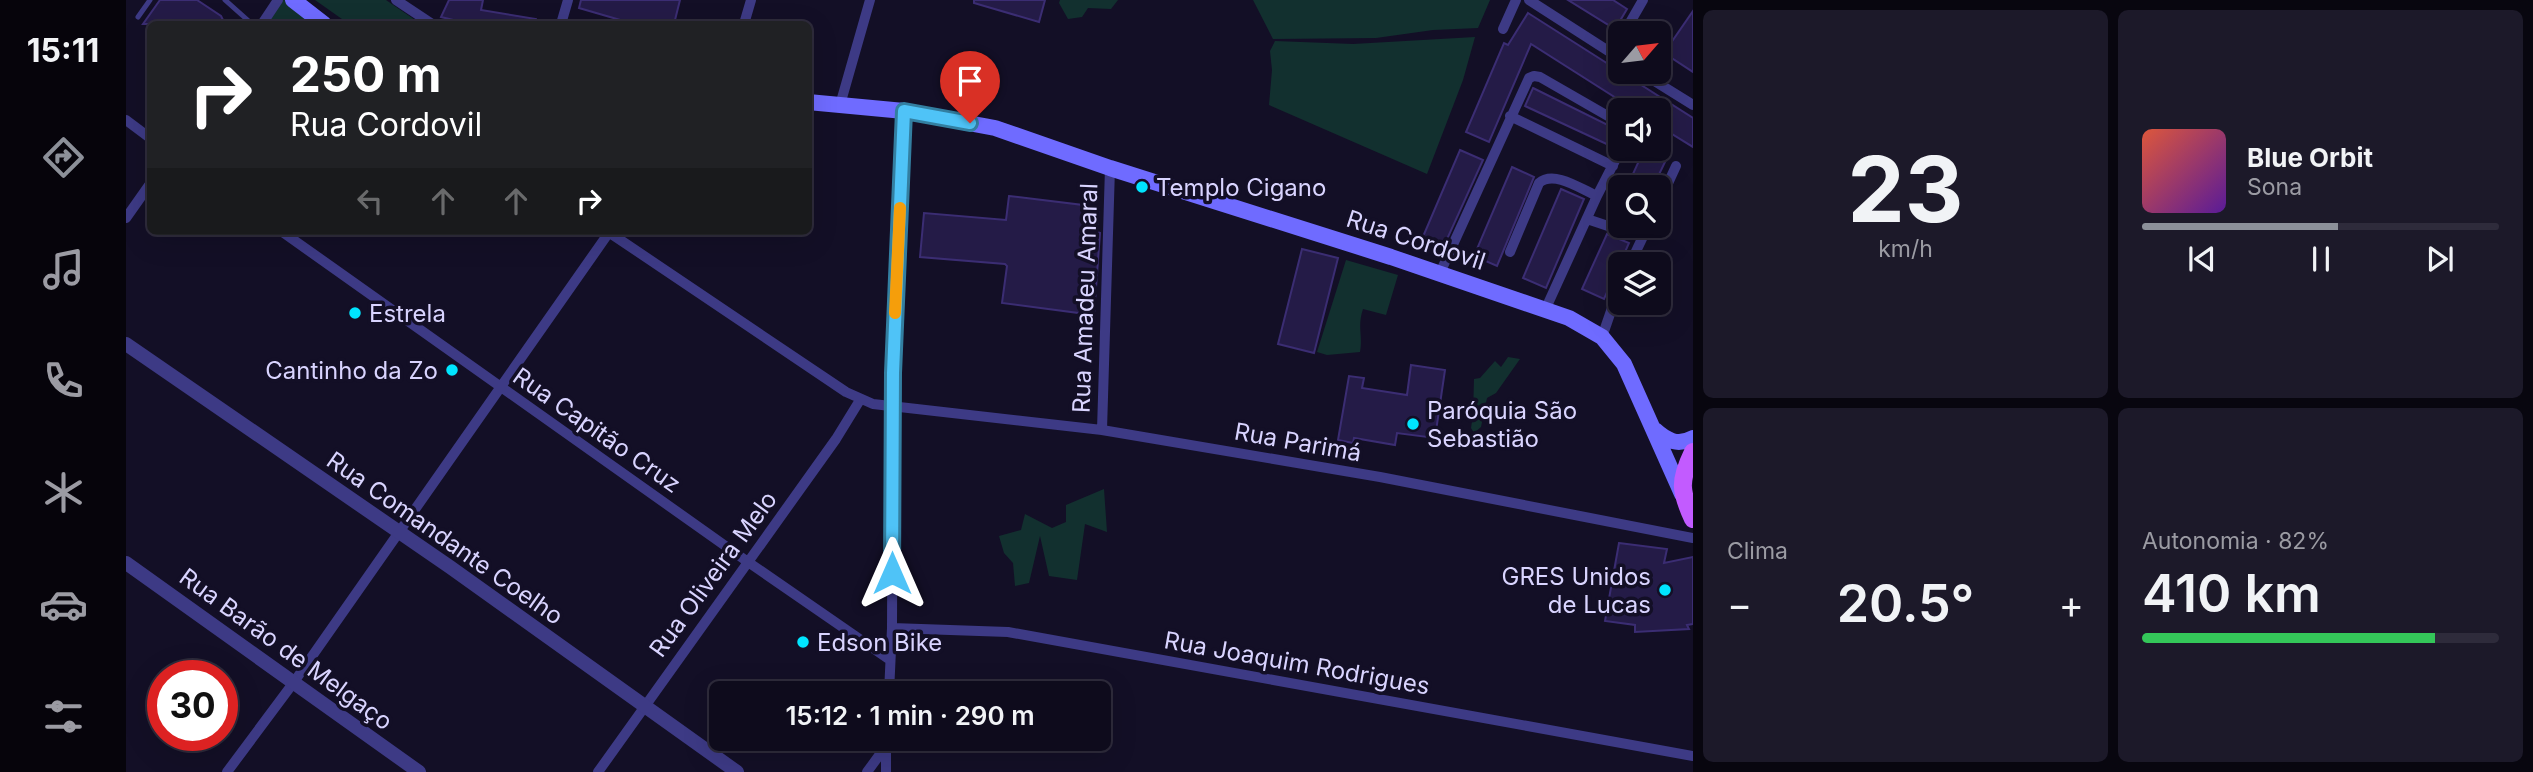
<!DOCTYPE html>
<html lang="pt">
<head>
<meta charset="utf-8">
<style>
	body { margin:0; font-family:Inter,sans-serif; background:#1c1929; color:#f1f3f6; height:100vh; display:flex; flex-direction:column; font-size:26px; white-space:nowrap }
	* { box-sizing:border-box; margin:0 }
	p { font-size:23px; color:#9b9ba3 }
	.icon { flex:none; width:38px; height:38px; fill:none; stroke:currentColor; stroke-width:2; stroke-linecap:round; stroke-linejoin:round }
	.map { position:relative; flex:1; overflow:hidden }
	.drawer { display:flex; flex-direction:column; gap:10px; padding:10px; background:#08060f; width:840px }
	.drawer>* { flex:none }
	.guide { position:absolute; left:21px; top:21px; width:665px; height:214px; border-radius:10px; box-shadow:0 7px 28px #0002,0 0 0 2px #2e2b3b; background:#202124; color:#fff; overflow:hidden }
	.needle { width:46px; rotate:62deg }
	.controls { position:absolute; left:1482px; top:21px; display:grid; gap:14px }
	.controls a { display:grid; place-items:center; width:63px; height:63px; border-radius:10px; background:#0e0b1c; box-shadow:0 7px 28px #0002,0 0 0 2px #2e2b3b; font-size:35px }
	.speed { position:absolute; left:21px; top:660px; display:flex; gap:14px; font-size:35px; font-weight:700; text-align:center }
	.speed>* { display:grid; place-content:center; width:91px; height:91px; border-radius:50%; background:#0e0b1c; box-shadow:0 7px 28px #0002,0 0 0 2px #2e2b3b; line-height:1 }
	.speed .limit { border:10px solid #d22; background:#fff; color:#111 }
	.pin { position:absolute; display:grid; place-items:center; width:60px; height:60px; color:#fff; margin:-72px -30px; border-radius:50% 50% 50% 0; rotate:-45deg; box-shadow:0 0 7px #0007 }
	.pin .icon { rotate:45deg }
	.me { position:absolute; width:77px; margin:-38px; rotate:0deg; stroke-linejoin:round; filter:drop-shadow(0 0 5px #0008) }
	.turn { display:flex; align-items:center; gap:24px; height:147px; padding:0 28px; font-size:32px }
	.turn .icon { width:91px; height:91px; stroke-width:2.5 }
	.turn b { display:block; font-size:49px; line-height:60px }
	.lanes { display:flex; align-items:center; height:66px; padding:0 28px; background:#0003; justify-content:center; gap:35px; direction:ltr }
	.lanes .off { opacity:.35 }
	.big { font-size:52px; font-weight:600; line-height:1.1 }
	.drawer .tile { flex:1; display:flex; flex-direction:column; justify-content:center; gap:10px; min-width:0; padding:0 24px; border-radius:10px; background:#1c1929 }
	.drawer .dial { align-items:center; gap:0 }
	.dial b { font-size:91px; line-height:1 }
	.song { display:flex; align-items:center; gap:21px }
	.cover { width:84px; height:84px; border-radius:10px; background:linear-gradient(135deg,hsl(10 70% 55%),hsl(270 70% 35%)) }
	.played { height:7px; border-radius:4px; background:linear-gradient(90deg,#8c9099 55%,#2e2b3b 55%) }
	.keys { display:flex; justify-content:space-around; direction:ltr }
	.heat { display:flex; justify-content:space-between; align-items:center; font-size:38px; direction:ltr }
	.charge { height:10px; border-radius:5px; background:linear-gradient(90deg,#34c759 82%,#2e2b3b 0) }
	.drawer .tiles { flex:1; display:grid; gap:10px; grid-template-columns:repeat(2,1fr) }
	.trip { position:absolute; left:583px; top:681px; width:402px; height:70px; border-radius:10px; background:#0e0b1c; box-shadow:0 7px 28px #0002,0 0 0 2px #2e2b3b; font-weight:600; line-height:70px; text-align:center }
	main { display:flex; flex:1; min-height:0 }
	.tabs { display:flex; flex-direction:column; width:126px; justify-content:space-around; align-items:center; background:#06040b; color:#9b9ba3 }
	.tabs .icon { width:49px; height:49px }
	.tabs .selected { color:#8c9099 }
	.tabs b { font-size:32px; color:#f1f3f6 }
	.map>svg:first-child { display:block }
	.green { fill:#12302f }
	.building { fill:#241b47; stroke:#3b2d73; stroke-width:2 }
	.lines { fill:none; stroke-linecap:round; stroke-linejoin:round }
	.service { stroke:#3d3a85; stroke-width:5 }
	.minor { stroke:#3d3a85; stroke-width:10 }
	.tertiary { stroke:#3d3a85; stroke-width:14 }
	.secondary { stroke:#6f6bff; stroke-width:16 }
	.primary { stroke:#c25bff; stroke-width:18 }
	.route-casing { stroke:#337fa1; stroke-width:18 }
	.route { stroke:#4fc3f7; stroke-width:12 }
	.slow { stroke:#f59e0b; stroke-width:12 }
	.poi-dot { fill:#00e5ff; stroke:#130f26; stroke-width:2.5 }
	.labels { text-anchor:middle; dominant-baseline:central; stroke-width:7; stroke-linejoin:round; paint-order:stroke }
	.poi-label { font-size:24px; fill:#d9d4ff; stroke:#130f26; text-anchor:start }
	.street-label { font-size:24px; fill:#d9d4ff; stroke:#130f26 }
</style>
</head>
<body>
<main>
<nav class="tabs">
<b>15:11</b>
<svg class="icon selected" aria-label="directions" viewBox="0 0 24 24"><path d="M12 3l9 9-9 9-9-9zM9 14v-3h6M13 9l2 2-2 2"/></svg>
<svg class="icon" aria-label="music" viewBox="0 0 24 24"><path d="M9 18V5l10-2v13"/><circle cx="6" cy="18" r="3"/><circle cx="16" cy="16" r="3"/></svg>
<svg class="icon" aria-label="phone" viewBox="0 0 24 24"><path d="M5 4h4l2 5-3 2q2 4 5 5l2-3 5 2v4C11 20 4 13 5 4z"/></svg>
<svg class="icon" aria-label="climate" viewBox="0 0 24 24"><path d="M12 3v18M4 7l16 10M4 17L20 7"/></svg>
<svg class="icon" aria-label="car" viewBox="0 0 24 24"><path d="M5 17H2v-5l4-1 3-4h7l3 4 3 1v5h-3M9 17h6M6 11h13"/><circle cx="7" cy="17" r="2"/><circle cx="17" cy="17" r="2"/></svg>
<svg class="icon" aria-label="filters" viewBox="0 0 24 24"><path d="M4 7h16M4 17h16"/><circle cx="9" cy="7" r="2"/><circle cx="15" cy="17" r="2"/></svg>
</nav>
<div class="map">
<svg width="1567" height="772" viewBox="0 0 1567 772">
	<rect width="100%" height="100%" fill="#130f26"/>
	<path class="green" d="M157 0H160L191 24H140Z
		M189 0H260L295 24H223Z
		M934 0H992L985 9 962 8 956 17 942 19 933 3Z
		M1127 0H1364L1352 28 1307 30 1250 38 1147 39Z
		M1349 37 1337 80 1301 174 1143 105 1146 70 1144 51 1149 41 1227 44Z
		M1220 260 1272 275 1260 315 1237 309C1231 327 1237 335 1234 352L1201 355 1191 352Z
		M1382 357 1394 359 1370 393 1361 398 1355 427 1348 433 1345 428 1347 415 1348 379 1354 378 1369 361 1375 367Z
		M978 489 981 532 959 524 951 580 923 576 914 536 903 583 889 586 887 563 878 553 873 536 895 530 899 514 926 528 940 522V505Z"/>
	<path class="building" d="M34 0H71L95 16 99 24H17Z
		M323 0H357L355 10 410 19V24H361L351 22V24H344L315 17Z
		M455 0H554L548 24H508L453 8Z
		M848 0H919L913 22 848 3Z
		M1442 0H1487L1501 9 1489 29Z
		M1567 11V72L1538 53Z
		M1402 13 1567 118V147L1533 126V110H1509L1405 44 1363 142 1340 132 1378 43 1382 45Z
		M1407 88 1494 131 1492 142 1487 147 1399 106Z
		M1334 150 1357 160 1317 248 1296 239Z
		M1517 152 1539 162 1527 187H1501Z
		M1386 167 1408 177 1371 266 1348 256Z
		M1435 189 1458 199 1420 288 1397 278Z
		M883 196 973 207 971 232 974 233 968 315 876 303 881 266 879 264 794 257 798 213 880 220Z
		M1481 234 1503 243 1478 299 1456 289Z
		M1176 249 1212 258 1188 353 1152 344Z
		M1285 365 1319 370 1309 438 1271 433 1269 445 1228 438 1227 443 1212 440 1223 376 1238 378 1236 388 1281 395Z
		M1493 543 1541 549 1538 563 1567 557V624L1561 625 1563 629 1509 632V625L1479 621Z"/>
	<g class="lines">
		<path class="service" d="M99 0 126 24
			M12 17 24 0"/>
		<path class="minor" d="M270 0 306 24
			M1403 0 1487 54
			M136 24 152 0
			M435 24 442 0
			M618 24 625 0
			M1377 29 1390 0
			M1498 33 1517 0
			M1494 40 1487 54 1494 59
			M1514 72 1567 105
			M714 105 744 0
			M1384 116 1487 166
			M0 120 24 138
			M1533 203 1550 166
			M0 218 24 184
			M1461 219 1491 229
			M155 231 622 562 764 660
			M481 231 720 392 747 404 976 430 1254 477 1567 538
			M1384 252 1413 183C1428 170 1455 189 1471 196
			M1504 264 1522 226
			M1314 273 1403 78 1408 76 1414 77 1494 123
			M1420 308 1471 196 1495 149
			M1476 337 1494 285
			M976 430 984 168
			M766 628 882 632 1567 756
			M763 693 766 628 767 373 778 111
			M101 772 168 682 484 231
			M472 772 710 439 734 400
			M741 772 760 746
			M760 772V738"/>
		<path class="tertiary" d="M0 344 324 567 611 772
			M0 563 293 772"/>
		<path class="secondary" d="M167 0 198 24
			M682 102 778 111 869 128 984 168 1265 257 1443 318 1476 337 1498 364 1556 494
			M1529 430C1541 441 1552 446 1567 438"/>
		<path class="primary" d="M1567 452C1553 481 1554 491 1567 519"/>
	</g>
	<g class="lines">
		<g class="route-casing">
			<path id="route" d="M766 573 767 373 778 111 844 123"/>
		</g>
		<use href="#route" class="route"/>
		<path class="slow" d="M769 313 774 208"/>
	</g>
	<g class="poi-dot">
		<circle cx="1016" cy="187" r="7"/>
		<circle cx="229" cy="313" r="7"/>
		<circle cx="326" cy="370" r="7"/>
		<circle cx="1287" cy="424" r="7"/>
		<circle cx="1539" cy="590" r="7"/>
		<circle cx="677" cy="642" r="7"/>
	</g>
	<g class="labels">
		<g class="poi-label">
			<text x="1030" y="187">Templo Cigano</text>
			<text x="243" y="313">Estrela</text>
			<text x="312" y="370" text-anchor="end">Cantinho da Zo</text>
			<text x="1301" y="410">Paróquia São<tspan x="1301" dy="28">Sebastião</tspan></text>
			<text x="1525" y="576" text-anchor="end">GRES Unidos<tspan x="1525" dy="28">de Lucas</tspan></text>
			<text x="691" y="642">Edson Bike</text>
		</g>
		<g class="street-label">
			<text transform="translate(1290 240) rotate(18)">Rua Cordovil</text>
			<text transform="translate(959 298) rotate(-88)">Rua Amadeu Amaral</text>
			<text transform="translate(471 430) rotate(35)">Rua Capitão Cruz</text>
			<text transform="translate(1172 442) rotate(10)">Rua Parimá</text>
			<text transform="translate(319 538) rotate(35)">Rua Comandante Coelho</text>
			<text transform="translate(587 574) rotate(-54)">Rua Oliveira Melo</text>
			<text transform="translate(160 649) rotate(36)">Rua Barão de Melgaço</text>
			<text transform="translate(1171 663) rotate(10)">Rua Joaquim Rodrigues</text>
		</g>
	</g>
</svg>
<div class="controls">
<a><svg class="needle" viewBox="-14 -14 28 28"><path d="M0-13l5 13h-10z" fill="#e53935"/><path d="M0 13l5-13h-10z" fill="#9b9ba3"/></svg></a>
<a><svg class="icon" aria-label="sound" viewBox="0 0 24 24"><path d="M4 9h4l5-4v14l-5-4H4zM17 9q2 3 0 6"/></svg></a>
<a><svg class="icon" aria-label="search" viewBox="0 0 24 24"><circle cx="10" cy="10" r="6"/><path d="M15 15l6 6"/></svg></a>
<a><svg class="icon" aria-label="layers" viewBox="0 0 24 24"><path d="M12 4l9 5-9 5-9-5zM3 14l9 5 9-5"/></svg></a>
</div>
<div class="speed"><div class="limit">30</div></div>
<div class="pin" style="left:844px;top:123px;background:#d93025"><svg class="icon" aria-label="arrive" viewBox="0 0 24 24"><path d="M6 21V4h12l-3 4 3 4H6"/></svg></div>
<svg class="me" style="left:766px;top:573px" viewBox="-20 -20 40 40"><path d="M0-17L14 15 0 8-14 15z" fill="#4fc3f7" stroke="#fff" stroke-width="4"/></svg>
<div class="trip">15:12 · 1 min · 290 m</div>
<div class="guide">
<div class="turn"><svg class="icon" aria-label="right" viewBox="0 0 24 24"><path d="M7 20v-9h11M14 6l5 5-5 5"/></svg><div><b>250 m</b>Rua Cordovil</div></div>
<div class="lanes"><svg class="icon off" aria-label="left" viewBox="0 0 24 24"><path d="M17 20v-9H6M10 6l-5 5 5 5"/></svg><svg class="icon off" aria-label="ahead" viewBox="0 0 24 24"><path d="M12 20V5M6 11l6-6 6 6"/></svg><svg class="icon off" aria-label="ahead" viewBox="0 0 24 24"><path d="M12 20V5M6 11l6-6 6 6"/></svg><svg class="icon" aria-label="right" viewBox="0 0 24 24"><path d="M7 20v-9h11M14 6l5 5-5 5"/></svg></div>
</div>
</div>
<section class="drawer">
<div class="tiles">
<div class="tile dial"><b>23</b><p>km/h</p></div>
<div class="tile">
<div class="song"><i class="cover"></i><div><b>Blue Orbit</b><p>Sona</p></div></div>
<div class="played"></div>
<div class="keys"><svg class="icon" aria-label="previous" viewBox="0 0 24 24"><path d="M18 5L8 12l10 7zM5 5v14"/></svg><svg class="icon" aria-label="pause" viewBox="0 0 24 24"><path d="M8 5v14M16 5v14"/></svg><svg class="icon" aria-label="next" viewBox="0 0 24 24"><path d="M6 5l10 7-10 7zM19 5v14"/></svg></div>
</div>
<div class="tile"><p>Clima</p>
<div class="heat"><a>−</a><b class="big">20.5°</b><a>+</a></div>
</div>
<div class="tile"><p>Autonomia · 82%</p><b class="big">410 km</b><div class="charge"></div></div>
</div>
</section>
</main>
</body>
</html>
